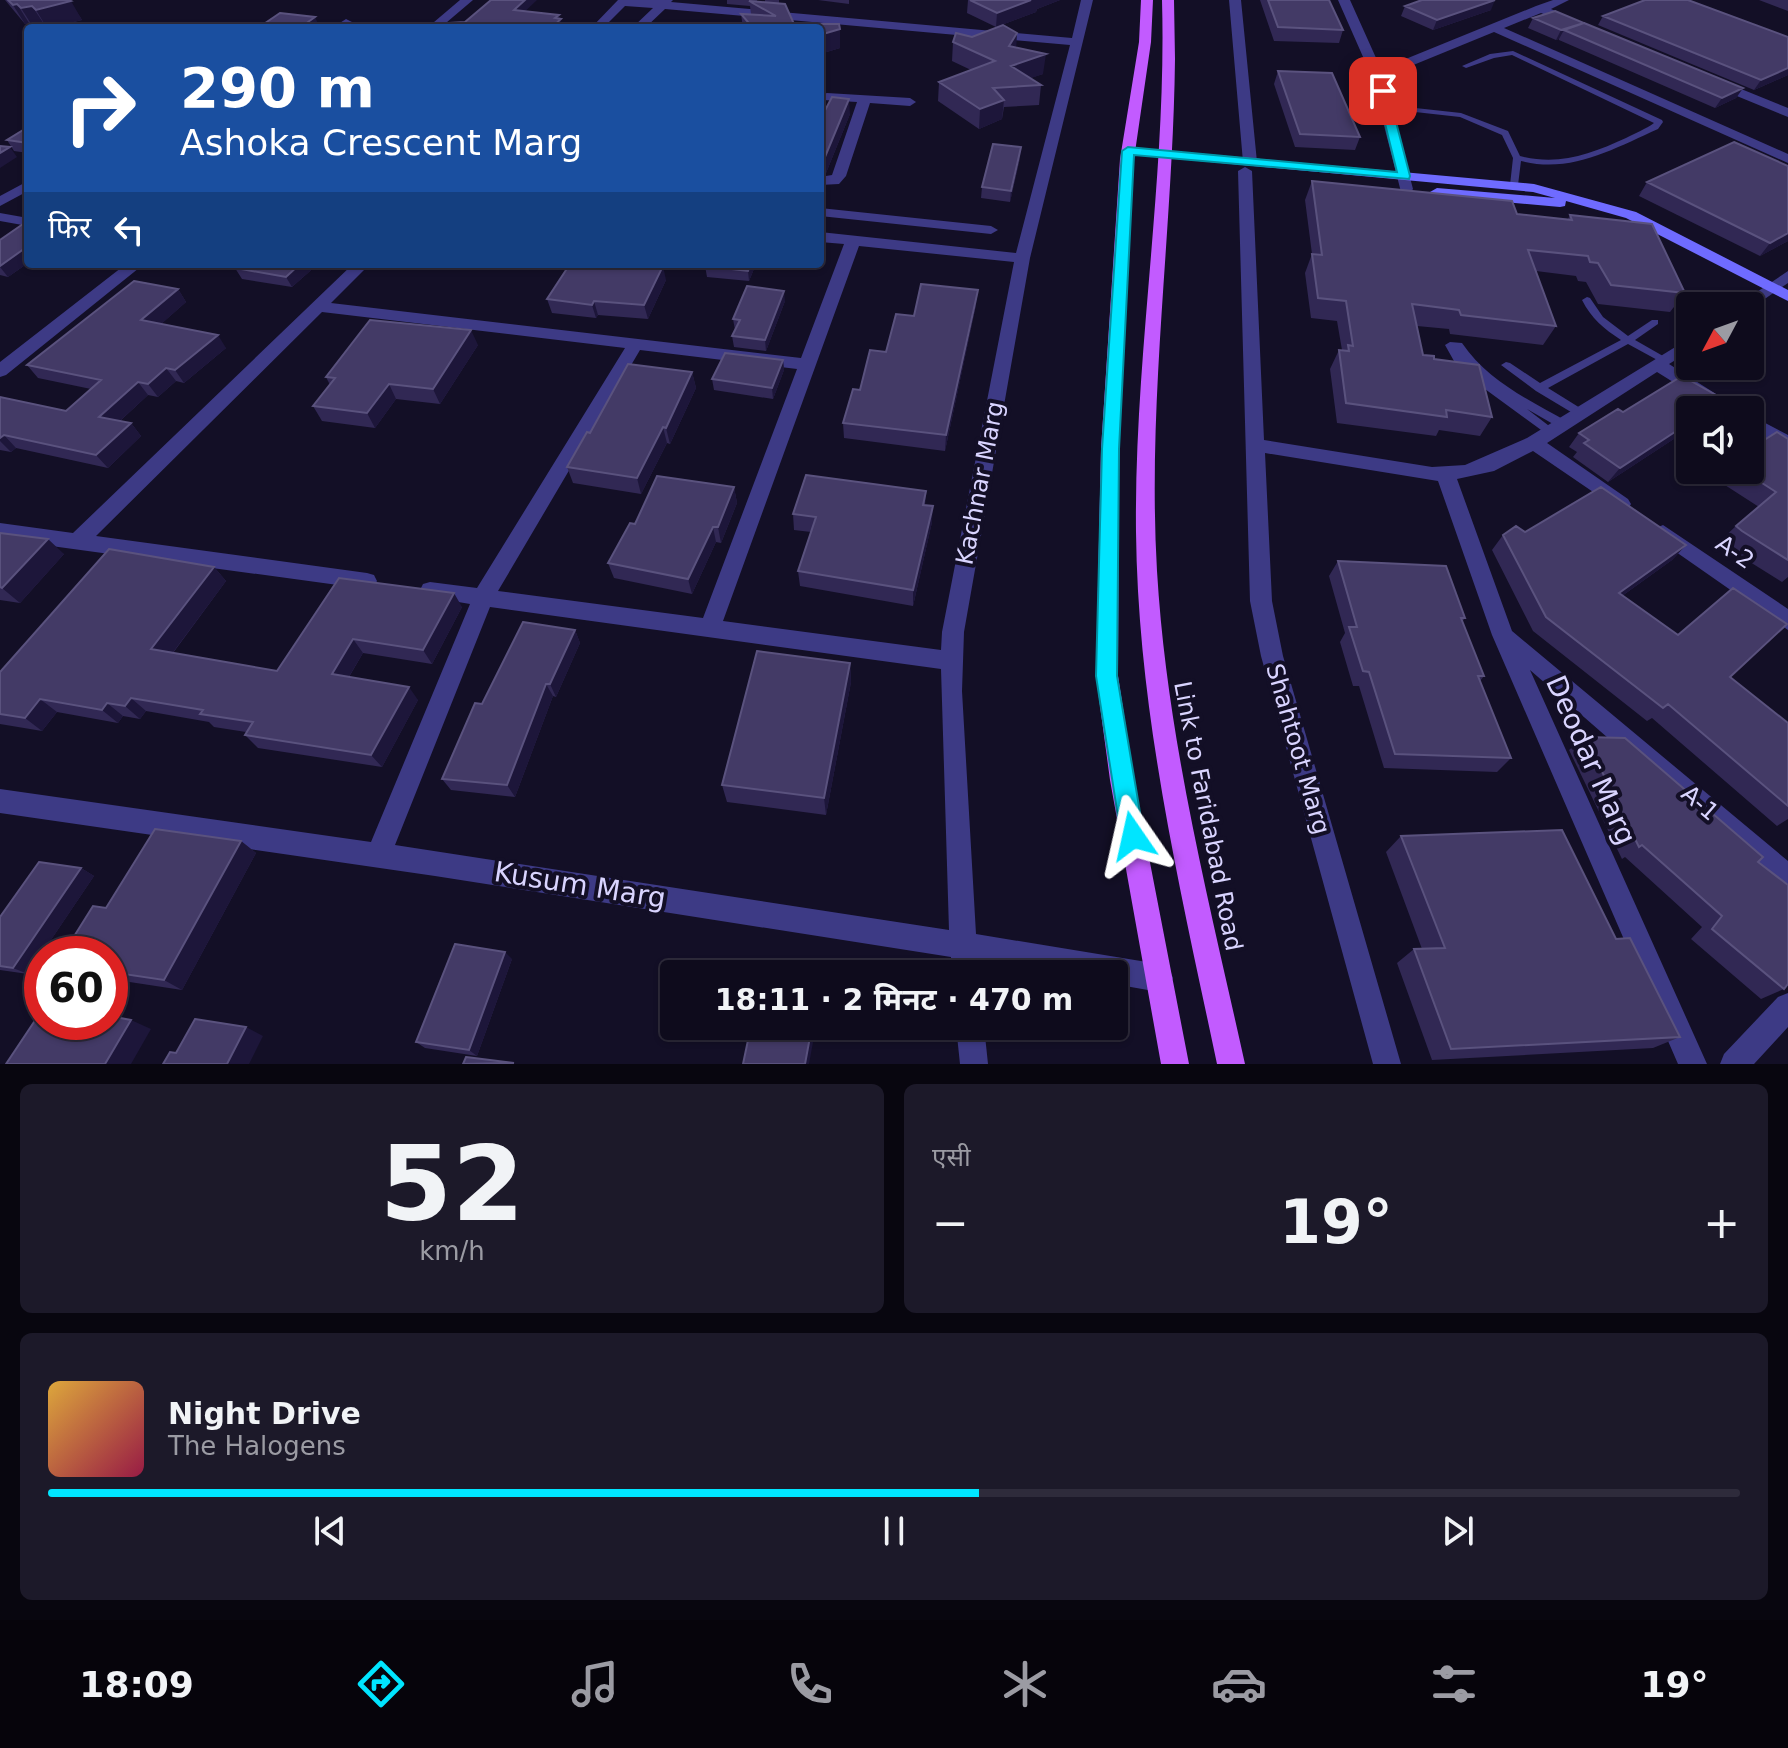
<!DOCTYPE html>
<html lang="hi">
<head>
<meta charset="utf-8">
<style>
	body { margin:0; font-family:"DejaVu Sans","Noto Sans Devanagari",sans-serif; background:#1c1929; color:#f1f3f6; height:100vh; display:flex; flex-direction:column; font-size:30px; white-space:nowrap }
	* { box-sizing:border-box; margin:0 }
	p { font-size:26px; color:#9b9ba3 }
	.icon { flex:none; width:44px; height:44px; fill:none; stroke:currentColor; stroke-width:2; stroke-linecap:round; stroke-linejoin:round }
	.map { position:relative; height:1064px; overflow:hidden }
	.side { display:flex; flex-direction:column; gap:20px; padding:20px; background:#08060f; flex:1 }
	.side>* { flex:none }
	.top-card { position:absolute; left:24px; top:24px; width:800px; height:244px; border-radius:8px; box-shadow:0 2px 6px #0004,0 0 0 2px #2e2b3b; background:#1a4fa0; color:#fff; overflow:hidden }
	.needle { width:52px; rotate:229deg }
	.controls { position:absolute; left:1676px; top:292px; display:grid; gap:16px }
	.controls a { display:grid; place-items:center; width:88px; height:88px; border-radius:8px; background:#0e0b1c; box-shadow:0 2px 6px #0004,0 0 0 2px #2e2b3b; font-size:40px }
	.speed { position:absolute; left:24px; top:936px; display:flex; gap:16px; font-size:40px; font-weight:700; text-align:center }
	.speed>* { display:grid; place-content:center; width:104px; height:104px; border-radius:50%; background:#0e0b1c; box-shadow:0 2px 6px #0004,0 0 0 2px #2e2b3b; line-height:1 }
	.speed .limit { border:12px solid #d22; background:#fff; color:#111 }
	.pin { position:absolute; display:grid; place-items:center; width:68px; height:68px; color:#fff; margin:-34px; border-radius:16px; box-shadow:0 4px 12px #0006 }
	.me { position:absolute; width:88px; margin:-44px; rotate:349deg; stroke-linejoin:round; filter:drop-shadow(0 0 6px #0008) }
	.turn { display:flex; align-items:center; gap:28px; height:168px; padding:0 24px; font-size:36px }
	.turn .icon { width:104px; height:104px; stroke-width:2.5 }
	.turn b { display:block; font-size:56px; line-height:68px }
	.then { display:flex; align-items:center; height:76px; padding:0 24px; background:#0003; gap:16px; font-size:30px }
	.big { font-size:60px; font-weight:700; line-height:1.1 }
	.side .widget { flex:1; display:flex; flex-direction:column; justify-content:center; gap:12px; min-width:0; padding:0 28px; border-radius:12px; background:#1c1929 }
	.side .dial { align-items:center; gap:0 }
	.dial b { font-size:104px; line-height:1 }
	.song { display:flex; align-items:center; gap:24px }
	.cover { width:96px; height:96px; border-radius:12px; background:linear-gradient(135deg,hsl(40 70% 55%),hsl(340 70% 35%)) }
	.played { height:8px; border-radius:4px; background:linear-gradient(90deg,#00e5ff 55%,#2e2b3b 55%) }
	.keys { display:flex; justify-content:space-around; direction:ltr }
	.heat { display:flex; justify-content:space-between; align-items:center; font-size:44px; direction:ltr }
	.side .tiles { flex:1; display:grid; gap:20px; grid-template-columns:1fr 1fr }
	.widget:last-child { grid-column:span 2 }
	.trip { position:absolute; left:660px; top:960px; width:468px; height:80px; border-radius:8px; background:#0e0b1c; box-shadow:0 2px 6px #0004,0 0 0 2px #2e2b3b; font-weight:700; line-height:80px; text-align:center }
	.tab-bar { display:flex; height:128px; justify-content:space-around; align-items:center; background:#06040b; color:#9b9ba3 }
	.tab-bar .icon { width:56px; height:56px }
	.tab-bar .selected { color:#00e5ff }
	.tab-bar b { font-size:36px; color:#f1f3f6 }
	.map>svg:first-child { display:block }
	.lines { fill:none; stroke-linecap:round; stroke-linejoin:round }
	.lane { fill:#3d3a85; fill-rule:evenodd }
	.street { fill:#3d3a85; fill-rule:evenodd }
	.secondary { fill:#6f6bff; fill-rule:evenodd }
	.primary { fill:#c25bff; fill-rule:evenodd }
	.wall { fill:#312854 }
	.shaded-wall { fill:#1d163a }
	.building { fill:#433a66; stroke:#5a527e; stroke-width:2 }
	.route { fill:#00e5ff; stroke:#0095a6; stroke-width:2 }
	.labels { text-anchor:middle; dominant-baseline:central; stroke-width:8; stroke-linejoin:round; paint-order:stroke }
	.street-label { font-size:24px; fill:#d9d4ff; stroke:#130f26 }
	.near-street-label { font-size:28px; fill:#d9d4ff; stroke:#130f26 }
</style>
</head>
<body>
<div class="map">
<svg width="1788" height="1064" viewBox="0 0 1788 1064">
	<rect width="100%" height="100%" fill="#130f26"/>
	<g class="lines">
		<path class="lane" d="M1513 51 1662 120 1663 122 1658 129C1613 149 1571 174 1521 161L1518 185 1514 188 1510 185 1513 158 1502 135 1460 117 1388 109 1384 107 1388 105 1461 113 1508 131 1520 156C1559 166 1591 154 1626 138 1635 133 1646 129 1654 123L1512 55 1494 58 1466 68 1462 66 1490 54Z
			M1587 297 1590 298 1603 317 1628 336 1652 320H1658V324L1635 340 1670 360 1669 362H1661L1628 344 1548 388 1585 411 1586 414 1581 418 1536 391 1501 365 1506 362 1510 363 1540 383 1621 340C1604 329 1591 318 1582 300Z
			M1450 342 1462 343C1488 381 1529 400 1568 422L1569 425 1568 428H1560L1527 409 1557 432 1556 435H1548L1459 370 1445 345Z"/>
		<path class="street" d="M460 0H473L440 28H427Z
			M618 0H673L671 2 1072 38 1081 0H1093L1030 258 964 632 962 691 976 934 1159 964 1169 968 1173 978 1169 988 1159 992 1114 984V974H1055L978 961 979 974H951V957L435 876 0 813V789L371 842 470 604 423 596 420 590 423 584 430 582 477 588 625 348 322 312 96 536 367 573 374 575 377 581 374 587 367 589 0 539V523L73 533 353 264H370L331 303 801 358 844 244 820 242V232L1016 253 1070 45 665 9 645 28H632L653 8 625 6 603 28H591ZM859 246 1014 262 942 632 941 650 723 621ZM640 350 797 369 703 618 498 591ZM490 607 941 669 949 930 395 845Z
			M1229 0H1241L1257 162 1250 166 1243 162Z
			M1338 0H1350L1381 69 1536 6 1553 0H1569L1551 9 1578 21V25H1570L1541 13 1504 28 1788 154V163L1494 32 1384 77 1413 189 1411 192H1401L1371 75Z
			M346 19 352 22 345 28H332Z
			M1714 78 1788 108V117L1710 85 1708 82Z
			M827 93 910 98 916 102 910 106 870 103 846 176 839 184 820 185V177L832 175 857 102 823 100V94Z
			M1245 167 1252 171 1264 440 1432 467 1465 465 1527 438 1690 338V351L1669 364 1741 410H1718L1657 372 1547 443 1628 499 1631 504 1628 509 1621 511 1533 451 1494 471 1457 479 1512 631 1788 861V891L1779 887 1530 670 1707 1064H1678L1492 635 1438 481 1265 453 1272 601 1283 656 1401 1064H1373L1261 656 1250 601 1238 171Z
			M28 181V191L0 206V196Z
			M820 208 991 226 998 230 991 234 820 216Z
			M0 213 28 218V226L0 221Z
			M126 264H144L6 375 0 377V362Z
			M1788 271V283L1750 309V306H1736Z
			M1750 415 1788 435V451L1750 429Z
			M1663 525 1788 609V630L1656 538 1653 533 1656 528Z
			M1788 993V1027L1754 1064H1720L1724 1054 1778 997Z
			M956 1026H984L988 1064H960Z"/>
		<path class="secondary" d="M1128 147 1534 184 1636 212 1788 290V301L1626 218 1566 201 1565 206 1560 207 1437 196 1430 192 1437 188 1555 198 1533 192 1123 154V148Z"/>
		<path class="primary" d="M1141 0H1153L1151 42 1134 159 1119 449 1118 676 1134 780 1189 1064H1161L1110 780 1096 676 1101 449 1120 159 1139 42Z
			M1162 0H1174L1175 59C1173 230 1147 400 1157 571 1167 739 1209 901 1245 1064H1217C1180 888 1138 713 1136 532 1134 354 1167 178 1162 0Z"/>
	</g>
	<path class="wall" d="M5 0H69L82 20 50 28H47L44 24 33 27 29 23 25 24Z
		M727 0H757V2H765V0H779V4L794 24 840 29V48L820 54V28H743L741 14H751L750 6 727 4Z
		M818 0H849V4Z
		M968 0H1060L1037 9 1036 12 996 27 967 13Z
		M1260 0H1329L1343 30 1339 43 1274 41Z
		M1759 0H1788V11Z
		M1405 6 1491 10 1433 30 1401 16Z
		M1603 16 1788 75 1754 90 1598 25Z
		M1533 18 1743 88 1736 98 1715 108 1559 40V39L1556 40 1528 28Z
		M953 42 1016 47 1043 74 1030 78 1041 85 1039 105 1004 107 1002 119 979 129 938 101 939 82 971 70 952 61Z
		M1278 71 1360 137 1355 150 1295 147 1274 84Z
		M850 114 826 173H820V120Z
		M28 127V153L14 151 7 140Z
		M1020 158 1010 202 981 198 982 187Z
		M1788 166V241L1760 256 1639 196 1647 182Z
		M1312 181 1517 214 1568 219 1570 215 1685 293 1670 312 1598 304 1586 282 1578 281 1576 276 1536 271 1556 326 1543 345 1450 334 1449 329 1417 326 1423 355 1434 359 1492 417 1480 436 1439 430 1436 436 1337 423 1330 369 1339 350H1342L1337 321 1311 318 1305 273 1312 254 1305 200Z
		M28 225V263L8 277 0 275V240Z
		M240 264H318L292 287 242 279 235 268Z
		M756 264 749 281 707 277 705 266Z
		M666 280 648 319 598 315 596 318 552 313 547 299Z
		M178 289 186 302 161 324 226 348 184 383 176 381 158 397 148 395 120 421 131 423 141 436 108 468 16 448 11 452 0 450V397L66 411 91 389 38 378 27 365Z
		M785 301 766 351 734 347 732 336 735 330 733 319Z
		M976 305 945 451 844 438 843 423 860 390 886 352 914 316Z
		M478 345 440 404 396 399 375 428 322 421 313 406 330 385 326 377Z
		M783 360 784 370 773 399 714 390 712 379Z
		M692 372 696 388 670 444 667 443 641 494 573 483 567 467 590 433Z
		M1690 410V426L1686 431 1608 482 1573 457 1577 452 1569 447 1579 433 1623 412Z
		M1788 439V577L1782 582 1726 547 1720 541 1736 526 1759 507 1714 478 1721 470H1750Z
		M734 487 737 503 721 543 716 542 692 594 614 578 608 563 635 524Z
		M926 491 925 505 932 522 913 606 800 586 798 571 811 532 794 530 793 514Z
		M1525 532 1686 545 1672 560 1622 596 1730 677 1788 723V819L1777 826 1652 718 1647 721 1533 631 1492 550 1503 535Z
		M0 533 64 554 20 603 0 600Z
		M1338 561 1465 618 1462 622 1484 676 1480 681 1511 758 1497 772 1384 768 1359 686H1353L1340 642 1345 633 1329 576Z
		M214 567 226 581 173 653 277 671 339 578 462 607 432 664 363 653 349 677 418 700 382 767 258 748 245 735 246 732 214 727 209 722 146 711 140 719 123 716 118 723 57 712 42 731 0 724V672Z
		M575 630 580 643 556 697 553 696 515 797 451 790 442 779 482 704Z
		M850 663 851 682 826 815 727 802 722 785Z
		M1585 737 1758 862 1784 989 1761 999 1691 939 1702 927 1625 857 1622 859 1569 750Z
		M1401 836 1680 1037 1653 1048 1432 1060 1397 963 1414 949H1422L1386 852Z
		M241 841 256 853 182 990 110 979V954L106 908Z
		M81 868 94 876 28 974 0 970V917Z
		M512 959 477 1056 425 1048 416 1042Z"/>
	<path class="shaded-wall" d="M525 0H537L516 20 514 10Z
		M1031 0H1060L1037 9 1036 12 996 27 997 13Z
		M1495 0 1491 10 1433 30 1437 20Z
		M71 1 82 20 47 28 36 10Z
		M17 4 29 23 25 24 13 5Z
		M32 6 44 24 33 27 21 8Z
		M559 15 563 28H551L555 18Z
		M315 17 320 28H302L301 27Z
		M1584 23 1564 30 1559 39 1556 40 1561 30Z
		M840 29V48L820 54V35Z
		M1017 33 1016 52 1009 46Z
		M1046 54 1043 74 1009 86 1011 66Z
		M1788 68V75L1754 90 1761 80Z
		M1743 88 1736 98 1715 108 1722 98Z
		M849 99 850 114 826 173 825 157Z
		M1004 100 1002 119 979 129 980 109Z
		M10 147 17 157 0 168V153Z
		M1021 147 1020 158 1010 202 1011 191Z
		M1788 233V241L1760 256 1770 243Z
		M28 246V263L8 277 0 267Z
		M300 264H318L292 287 286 277Z
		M750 264H756L749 281 748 271Z
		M663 266 666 280 648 319 644 305Z
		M178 289 186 302 151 333 141 320Z
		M978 290 976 305 945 451 946 435Z
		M784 291 785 301 766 351 765 340Z
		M594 301 598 315 596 318 592 305Z
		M471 330 478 345 440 404 433 389Z
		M218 335 226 348 184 383 175 370Z
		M783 360 784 370 773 399 772 388Z
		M166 368 176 381 158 397 148 384Z
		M692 372 696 388 670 444 666 428Z
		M138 382 148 395 110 430 99 417Z
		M389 384 396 399 375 428 367 413Z
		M1716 395 1704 410H1693Z
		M1690 422V426L1686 431 1608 482 1620 468Z
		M131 423 141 436 108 468 96 455Z
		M663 427 667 443 641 494 637 478Z
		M4 435 16 448 11 452 0 441V438Z
		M734 487 737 503 721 543 718 527Z
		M933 506 932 522 913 606V590Z
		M713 527 716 542 692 594 688 579Z
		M48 539 64 554 20 603 2 588Z
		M1686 545 1672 560 1605 608 1619 593Z
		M214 567 226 581 165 663 151 649Z
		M454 593 462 607 432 664 423 650Z
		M575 630 580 643 556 697 550 684Z
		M353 639 363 653 342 688 332 674Z
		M850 663 851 682 826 815 824 798Z
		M546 684 553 696 515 797 507 785Z
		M409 687 418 700 382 767 371 755Z
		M131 698 146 711 140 719 125 706Z
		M40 699 57 712 42 731 25 718Z
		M107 703 123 716 118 723 102 710Z
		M241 841 256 853 182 990 164 980Z
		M81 868 94 876 28 974 13 968Z
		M505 952 512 959 477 1056 469 1050Z
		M131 1020 151 1029 131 1064H105Z
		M812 1026H816L809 1064H805Z
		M246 1027 263 1036 249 1064H227Z"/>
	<path class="building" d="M8 0H69L71 1 36 10 32 6 21 8 17 4 13 5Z
		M491 0H525L514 10 559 15 555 18 561 19 551 28H443L449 23 465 22Z
		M970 0H1031L997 13Z
		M1268 0H1329L1343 30 1278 27Z
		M1422 0H1495L1437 20 1405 6Z
		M1645 0H1688L1788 37V68L1761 80 1603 16Z
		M749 1 785 4 794 24H839L840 29 820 35V28H753L741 14 776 16Z
		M1555 11 1584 23 1561 30 1533 18Z
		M280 13 315 17 301 27 309 28H258Z
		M1584 23 1743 88 1722 98 1564 30Z
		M1003 25 1017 33 1009 46 1046 54 1011 66 1041 85 993 88 1004 100 980 109 939 82 995 61 953 42 956 33 972 37Z
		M1278 71 1332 73 1360 137 1300 134Z
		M832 97 849 99 825 157H820V120Z
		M28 127V143L7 140Z
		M1734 142 1788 166V233L1770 243 1647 182Z
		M993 144 1021 147 1011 191 982 187Z
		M0 146 10 147 0 153Z
		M1312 181 1512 201 1517 214 1572 220 1570 215 1652 224 1685 293 1611 285 1598 263 1590 262 1588 256 1528 250 1556 326 1461 315 1459 310 1412 304 1423 355 1434 356V359L1479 365 1492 417 1446 410 1447 417 1346 403 1339 350 1349 351 1348 345 1353 346 1346 301 1318 298 1312 254 1322 255Z
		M23 224 28 225V246L0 266V240Z
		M240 264H300L286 277 235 268Z
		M570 264H636L663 266 644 305 594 301 592 305 547 299Z
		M706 264H750L748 271 705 266Z
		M134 281 178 289 141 320 218 335 175 370 166 368 148 384 138 382 99 417 131 423 96 455 4 435 0 438V397L66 411 101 380 27 365Z
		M921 284 978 290 946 435 843 423 853 389 860 390 870 350 886 352 896 314 914 316Z
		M747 286 784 291 765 340 732 336 740 320 733 319Z
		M370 320 471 330 433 389 389 384 367 413 313 406 335 378 326 377Z
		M725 353 783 360 772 388 712 379Z
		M628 364 692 372 666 428 663 427 637 478 567 467 587 432 590 433Z
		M1682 376 1716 395 1693 410H1690V422L1620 468 1584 443 1589 440 1579 433 1618 409 1623 412Z
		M1777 432 1788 439V560L1742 531 1736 526 1776 492 1742 470H1750V449Z
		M806 475 926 491 923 505 933 506 913 590 798 571 816 517 793 514Z
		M657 476 734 487 718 527H713L688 579 608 563 630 523 635 524Z
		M1601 487 1686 545 1619 593 1678 635 1733 588 1787 624 1730 677 1788 723V806L1668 704 1663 708 1546 617 1503 535 1516 526 1525 532Z
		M0 533 48 539 2 588 0 587Z
		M109 549 214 567 151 649 277 671 339 578 454 593 423 650 353 639 332 674 409 687 371 755 245 735 253 722 200 714 203 710 131 698 125 706 107 703 102 710 40 699 25 718 0 714V672Z
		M1338 561 1446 566 1465 618H1461L1484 676H1478L1511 758 1395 754 1369 672 1363 671 1349 627H1357Z
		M523 622 575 630 550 684H546L507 785 442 779 475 703 482 704Z
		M757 651 850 663 824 798 722 785Z
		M1585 737 1625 738 1763 857 1758 862 1788 885V984L1784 989 1712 929 1722 916 1642 845 1639 847Z
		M155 829 241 841 164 980 110 972V954H63L93 906 106 908Z
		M1562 830 1616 939 1630 938 1680 1037 1451 1049 1414 949 1445 948 1401 836Z
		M39 862 81 868 13 968 0 966V917Z
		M455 944 505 952 469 1050 416 1042Z
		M42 1010V1022H110V1016L131 1020 105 1064H6Z
		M195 1019 246 1027 227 1064H163L170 1052 176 1053Z
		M751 1026H812L805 1064H743Z
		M466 1057 514 1063 463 1064Z"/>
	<path class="route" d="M1383 88 1388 91 1410 176 1409 179 1134 155 1119 449 1117 676 1144 836 1141 844 1133 847 1125 844 1121 836 1096 676 1102 449 1122 151 1128 147 1397 172 1377 91Z"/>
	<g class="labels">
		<g class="street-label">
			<text transform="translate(980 483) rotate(-79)">Kachnar Marg</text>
			<text transform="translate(1735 552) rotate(35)">A-2</text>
			<text transform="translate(1298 749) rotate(74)">Shahtoot Marg</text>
			<text transform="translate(1700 803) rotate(41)">A-1</text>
			<text transform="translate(1208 816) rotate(79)">Link to Faridabad Road</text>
		</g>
		<g class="near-street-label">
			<text transform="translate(1591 760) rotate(66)">Deodar Marg</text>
			<text transform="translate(580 885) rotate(9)">Kusum Marg</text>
		</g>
	</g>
</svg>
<div class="controls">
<a><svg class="needle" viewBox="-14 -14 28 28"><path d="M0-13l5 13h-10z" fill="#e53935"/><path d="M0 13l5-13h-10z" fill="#9b9ba3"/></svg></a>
<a><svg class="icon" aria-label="sound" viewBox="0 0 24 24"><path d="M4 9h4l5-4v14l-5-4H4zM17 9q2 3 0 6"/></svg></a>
</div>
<div class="speed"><div class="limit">60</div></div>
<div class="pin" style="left:1383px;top:91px;background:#d93025"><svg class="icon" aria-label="arrive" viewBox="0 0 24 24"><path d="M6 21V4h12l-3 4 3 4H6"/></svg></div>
<svg class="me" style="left:1133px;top:836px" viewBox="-20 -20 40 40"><path d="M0-17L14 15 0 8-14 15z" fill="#00e5ff" stroke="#fff" stroke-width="4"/></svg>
<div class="trip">18:11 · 2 मिनट · 470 m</div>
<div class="top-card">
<div class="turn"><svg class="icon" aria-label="right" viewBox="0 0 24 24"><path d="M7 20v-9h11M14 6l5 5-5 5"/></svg><div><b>290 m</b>Ashoka Crescent Marg</div></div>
<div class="then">फिर<svg class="icon" aria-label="left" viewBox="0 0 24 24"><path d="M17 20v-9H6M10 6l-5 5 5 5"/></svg></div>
</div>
</div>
<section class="side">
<div class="tiles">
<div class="widget dial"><b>52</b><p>km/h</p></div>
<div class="widget"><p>एसी</p>
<div class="heat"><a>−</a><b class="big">19°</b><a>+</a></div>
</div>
<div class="widget">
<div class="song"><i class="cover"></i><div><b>Night Drive</b><p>The Halogens</p></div></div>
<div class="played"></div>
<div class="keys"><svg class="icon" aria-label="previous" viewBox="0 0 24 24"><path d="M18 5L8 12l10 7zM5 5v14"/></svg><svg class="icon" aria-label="pause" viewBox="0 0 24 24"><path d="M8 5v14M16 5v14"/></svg><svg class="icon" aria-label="next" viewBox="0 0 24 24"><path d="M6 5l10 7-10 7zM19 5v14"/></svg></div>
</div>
</div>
</section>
<nav class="tab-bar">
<b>18:09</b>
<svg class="icon selected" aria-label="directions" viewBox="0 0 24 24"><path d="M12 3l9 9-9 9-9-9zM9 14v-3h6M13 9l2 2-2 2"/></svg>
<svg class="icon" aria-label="music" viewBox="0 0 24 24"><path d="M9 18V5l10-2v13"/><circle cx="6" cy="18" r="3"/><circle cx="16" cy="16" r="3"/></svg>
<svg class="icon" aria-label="phone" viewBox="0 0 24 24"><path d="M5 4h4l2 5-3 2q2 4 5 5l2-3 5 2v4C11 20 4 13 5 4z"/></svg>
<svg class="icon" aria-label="climate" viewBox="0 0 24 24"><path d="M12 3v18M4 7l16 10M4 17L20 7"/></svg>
<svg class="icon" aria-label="car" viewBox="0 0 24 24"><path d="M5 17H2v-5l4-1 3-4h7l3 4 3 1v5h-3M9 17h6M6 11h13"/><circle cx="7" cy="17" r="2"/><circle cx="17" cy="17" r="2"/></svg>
<svg class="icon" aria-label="filters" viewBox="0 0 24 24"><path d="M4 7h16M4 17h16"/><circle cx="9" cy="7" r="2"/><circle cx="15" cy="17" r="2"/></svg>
<b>19°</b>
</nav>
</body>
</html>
